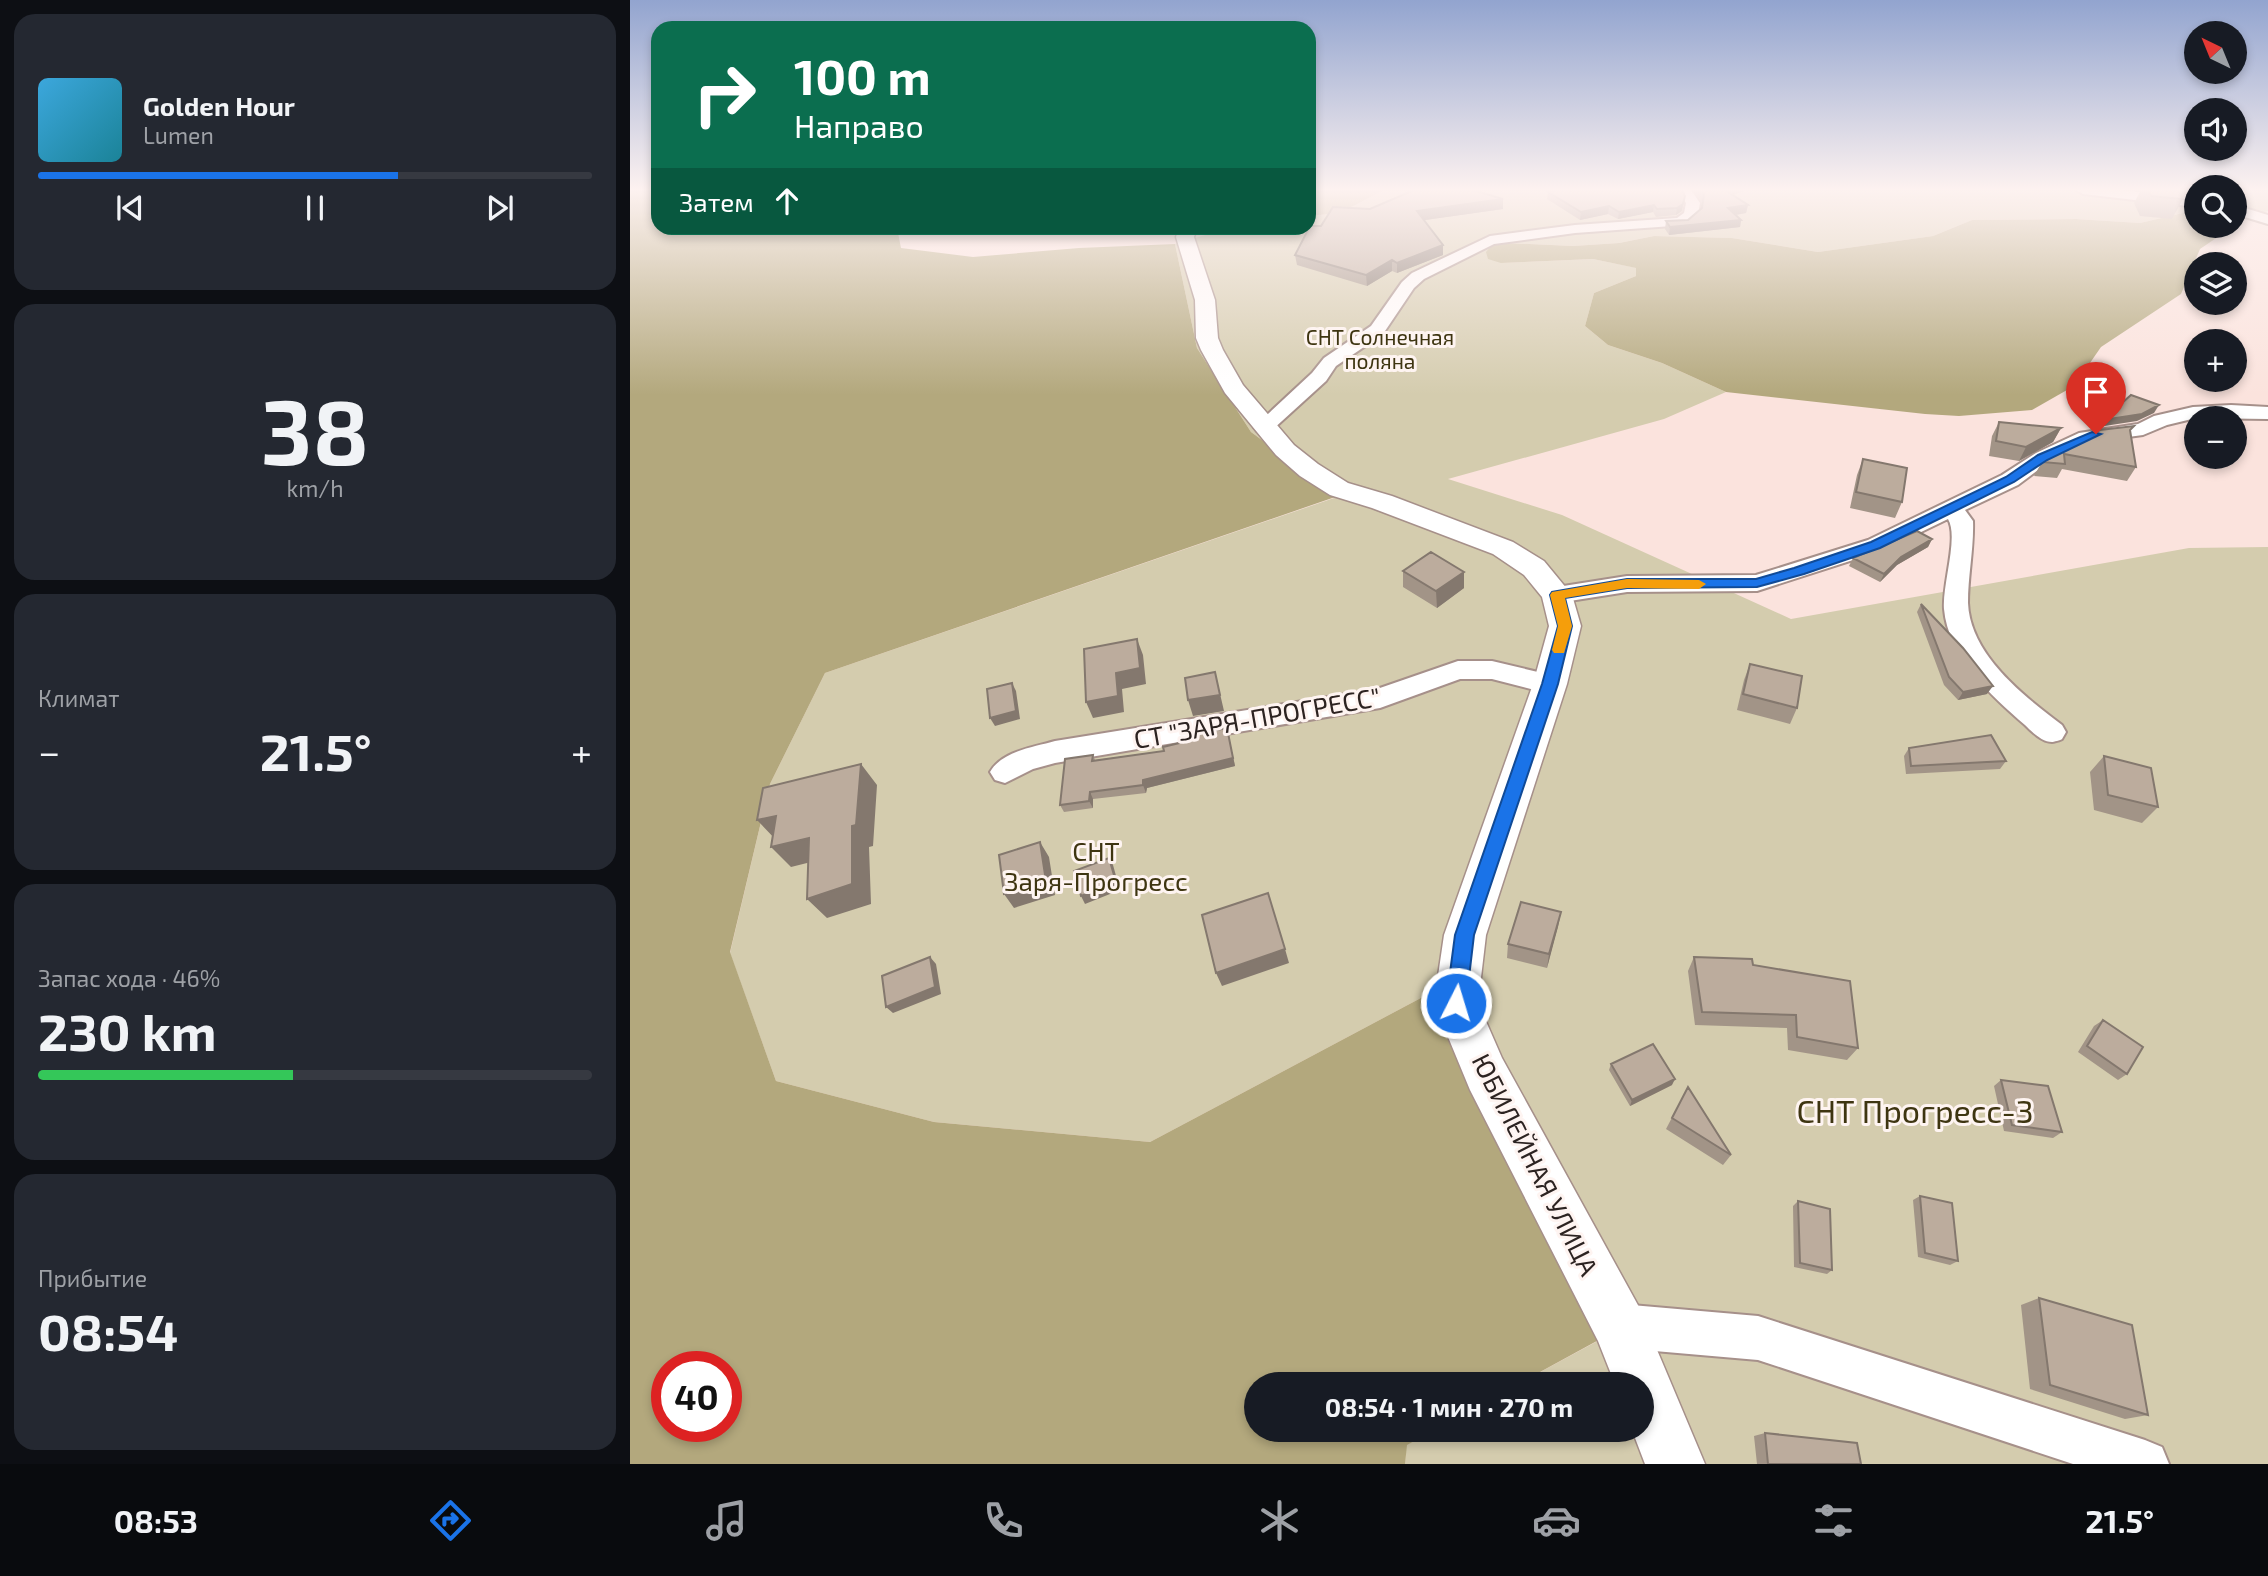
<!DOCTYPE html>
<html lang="ru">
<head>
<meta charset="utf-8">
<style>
	body { margin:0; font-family:"Exo 2",sans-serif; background:#242831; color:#f1f3f6; height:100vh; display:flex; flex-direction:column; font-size:26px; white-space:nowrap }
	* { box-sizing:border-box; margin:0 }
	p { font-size:23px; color:#9ea1a6 }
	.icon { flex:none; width:38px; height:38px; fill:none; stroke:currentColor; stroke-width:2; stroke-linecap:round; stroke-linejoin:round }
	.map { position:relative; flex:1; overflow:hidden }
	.panel { display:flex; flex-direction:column; gap:14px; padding:14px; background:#0d0f14; width:630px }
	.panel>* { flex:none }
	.hud { position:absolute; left:21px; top:21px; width:665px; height:214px; border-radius:21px; box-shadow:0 4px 10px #0003; background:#0b6e4f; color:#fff; overflow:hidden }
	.needle { width:46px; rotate:317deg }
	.fabs { position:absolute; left:1554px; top:21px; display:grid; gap:14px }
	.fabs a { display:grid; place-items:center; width:63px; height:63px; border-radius:50%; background:#171b24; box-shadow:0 4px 10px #0003; font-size:35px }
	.speed { position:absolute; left:21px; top:1351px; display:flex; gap:14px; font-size:35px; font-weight:700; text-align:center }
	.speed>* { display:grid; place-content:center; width:91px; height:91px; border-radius:50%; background:#171b24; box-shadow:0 4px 10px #0003; line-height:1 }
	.speed .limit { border:10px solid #d22; background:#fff; color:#111 }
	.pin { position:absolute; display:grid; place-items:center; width:60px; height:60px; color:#fff; margin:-72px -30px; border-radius:50% 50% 50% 0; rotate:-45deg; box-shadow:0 0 7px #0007 }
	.pin .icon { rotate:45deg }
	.me { position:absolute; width:77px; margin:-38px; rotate:5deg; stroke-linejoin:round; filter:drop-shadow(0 0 5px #0008) }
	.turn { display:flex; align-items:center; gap:24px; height:147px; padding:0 28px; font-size:32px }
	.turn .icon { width:91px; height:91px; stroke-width:2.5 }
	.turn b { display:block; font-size:49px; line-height:60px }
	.then { display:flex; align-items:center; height:66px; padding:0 28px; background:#0003; gap:14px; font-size:26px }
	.big { font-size:52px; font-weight:700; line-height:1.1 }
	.panel .card { flex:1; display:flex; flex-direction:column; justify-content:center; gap:10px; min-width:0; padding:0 24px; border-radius:21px; background:#242831 }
	.panel .dial { align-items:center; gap:0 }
	.dial b { font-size:91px; line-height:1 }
	.song { display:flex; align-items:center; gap:21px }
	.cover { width:84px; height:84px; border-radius:10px; background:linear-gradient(135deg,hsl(200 70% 55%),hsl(190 70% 35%)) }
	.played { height:7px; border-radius:4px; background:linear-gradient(90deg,#1a73e8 65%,#363941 65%) }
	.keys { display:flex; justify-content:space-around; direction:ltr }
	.heat { display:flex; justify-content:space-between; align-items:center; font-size:38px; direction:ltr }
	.charge { height:10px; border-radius:5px; background:linear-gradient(90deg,#34c759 46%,#363941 0) }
	.trip { position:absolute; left:614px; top:1372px; width:410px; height:70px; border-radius:35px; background:#171b24; box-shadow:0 4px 10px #0003; font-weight:700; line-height:70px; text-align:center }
	.tabs { display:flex; height:112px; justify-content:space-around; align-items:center; background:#090b0e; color:#9ea1a6 }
	.tabs .icon { width:49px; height:49px }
	.tabs .active { color:#1a73e8 }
	.tabs b { font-size:32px; color:#f1f3f6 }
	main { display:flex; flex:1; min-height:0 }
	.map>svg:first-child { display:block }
	.green { fill:#d4ccae }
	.forest { fill:#b3a87d; fill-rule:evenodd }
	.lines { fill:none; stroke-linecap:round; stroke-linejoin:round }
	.minor-casing { stroke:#a6908a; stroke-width:4 }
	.tertiary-casing { stroke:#a6908a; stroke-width:3 }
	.minor { fill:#fff; fill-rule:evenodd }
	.tertiary { fill:#fff; fill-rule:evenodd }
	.wall { fill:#a29487 }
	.shaded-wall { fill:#84786e }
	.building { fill:#bcac9d; stroke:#84786e; stroke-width:2 }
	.route { fill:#1a73e8; stroke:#114b97; stroke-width:2 }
	.slow { fill:#f59e0b }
	.labels { text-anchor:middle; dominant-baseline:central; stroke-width:6; stroke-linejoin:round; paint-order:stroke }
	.far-park-label { font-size:21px; fill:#3e3511; stroke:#fef4f1 }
	.street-label { font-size:26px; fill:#2c2321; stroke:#fef4f1 }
	.park-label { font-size:26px; fill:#3e3511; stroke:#fef4f1 }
	.near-park-label { font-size:32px; fill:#3e3511; stroke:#fef4f1 }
</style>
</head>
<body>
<main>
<section class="panel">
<div class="card">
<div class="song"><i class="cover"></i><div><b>Golden Hour</b><p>Lumen</p></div></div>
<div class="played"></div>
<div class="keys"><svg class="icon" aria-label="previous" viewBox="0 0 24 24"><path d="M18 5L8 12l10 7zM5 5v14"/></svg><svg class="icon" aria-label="pause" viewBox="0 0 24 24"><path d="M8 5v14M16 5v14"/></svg><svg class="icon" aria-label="next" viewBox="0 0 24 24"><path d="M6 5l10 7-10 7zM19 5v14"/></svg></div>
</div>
<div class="card dial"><b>38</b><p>km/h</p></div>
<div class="card"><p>Климат</p>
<div class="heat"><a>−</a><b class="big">21.5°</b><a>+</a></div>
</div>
<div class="card"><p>Запас хода · 46%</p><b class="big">230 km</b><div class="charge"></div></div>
<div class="card"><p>Прибытие</p><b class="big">08:54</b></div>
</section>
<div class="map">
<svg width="1638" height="1464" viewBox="0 0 1638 1464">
	<rect width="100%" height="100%" fill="#fbe3dd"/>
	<path class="green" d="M754 190H1566V210L1510 223 1446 219 1342 220 1303 236 1188 252 1102 238 1024 236 989 243 943 246 876 243 871 263 963 259 1007 268 1006 276 964 293 955 326 978 345 1032 363 1096 392 1034 419 818 479 932 515 1161 619 1559 548 1638 547V1464H775L776 1445 804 1430H1012V1384H888L975 1337 804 991 520 1142 304 1122 146 1081 100 953 140 784 195 673 707 497 621 432 567 348 545 244 599 228H679V216L710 213Z
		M1605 190H1638V211L1617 217 1605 215Z"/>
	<path class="forest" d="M0 190H28V228H267L271 248 343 257 449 248 545 244 567 348 621 432 708 496 195 673 140 784 100 952 146 1081 304 1122 520 1142 804 991 976 1336 888 1384H626V1430H804L777 1445 775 1464H0ZM37 1367H96V1426H37Z
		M679 190H754L710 213 679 216Z
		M1566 210V226H1604L1570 249 1551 294 1471 347 1444 386 1402 410 1329 416 1295 414 1096 392 1032 363 978 345 955 326 964 293 1006 276V268L963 259 871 263 858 259 856 252 861 246 876 243 943 246 989 243 1024 236 1102 238 1188 252 1303 236 1342 220 1446 219 1510 223Z"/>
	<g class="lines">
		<g class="minor-casing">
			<path id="minor" d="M1047 190H1061L1070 203 1068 215 1056 225 945 233 864 244 794 279 784 288 753 334 706 366 696 381 641 431H627L624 427 682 373 694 358 741 326 772 282 782 273 860 236 945 225 1047 218 1054 213 1056 203Z
				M1446 190H1491L1566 199V207L1453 194Z
				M1605 205 1638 215V224L1605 214Z
				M1601 405 1638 407V419L1566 418 1537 425 1513 435 1461 442 1420 461 1388 485 1335 510 1343 521C1344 548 1338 575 1338 603 1340 655 1394 696 1432 725L1436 732 1432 739C1431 740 1423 742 1422 742 1412 742 1402 732 1395 725 1361 696 1318 656 1314 609 1312 585 1329 537 1318 519L1254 550 1127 591 997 592 927 603 918 601 915 595 918 589 927 587 997 576 1126 575 1238 540 1372 475 1406 453 1449 433 1508 424 1524 416 1563 407Z
				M828 661H862L929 677 933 684 929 691 920 694 862 679H830L750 708 425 763 403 769 375 783 365 780 360 772C372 751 404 747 425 741L747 689Z
				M990 1304 1128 1316 1515 1440 1532 1447 1539 1464H1443L1128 1360 990 1348 974 1342 968 1326 974 1310Z"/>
		</g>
		<g class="tertiary-casing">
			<path id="tertiary" d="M549 228H567L564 237 585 300 588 338 593 350 613 385 664 445 688 464 718 483 762 496 883 542 914 561 942 595 951 626 937 684 856 935 848 1003 872 1058 1009 1307 1075 1464H1015L1002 1430H1012V1384H985L968 1341 840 1090 804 1003 814 935 903 684 919 626 912 597 894 575 863 554 742 508 700 495 670 476 646 455 595 393 571 350 566 338 565 300 546 237Z"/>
		</g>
		<use href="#minor" class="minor"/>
		<use href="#tertiary" class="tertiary"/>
	</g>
	<path class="wall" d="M1063 190H1117L1102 195 1118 205 1116 213 1106 215 1111 220 1110 227 1039 235 1035 229 1036 221 1058 220 1071 208 1072 202Z
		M1511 190H1566V196L1550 194 1553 199 1542 219 1510 216 1504 203Z
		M918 192 1055 196 1052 211 1046 215 1026 217 1023 212 988 219 978 214 950 220 917 199Z
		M740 209H873L795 220 813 255 767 273 762 271 737 286 667 265 665 255Z
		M1369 422 1431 428 1423 442 1389 461 1359 456 1362 436Z
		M1500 432 1506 467 1497 481 1432 469 1427 478 1404 476 1412 462 1429 449Z
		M1233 459 1272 502 1265 518 1220 508 1227 475Z
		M1302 539 1298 547 1267 565 1250 582 1219 566 1223 558Z
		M773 571 834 588 807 608 773 587Z
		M1291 604 1357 694 1328 700 1314 685 1287 612Z
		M1120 664 1167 708 1160 724 1107 710 1114 680Z
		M597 728 605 766 517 788 516 793 463 799V808L434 812 430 805 463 755 465 760 534 751 566 739Z
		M1279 748 1376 761 1370 769 1276 774 1274 756Z
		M1474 756 1528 807 1512 823 1464 810 1460 772Z
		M931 912 917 968 877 958 878 944Z
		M1064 957 1123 965 1228 1048 1217 1060 1158 1050 1157 1028 1065 1025 1058 971Z
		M1473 1020 1497 1074 1488 1080 1448 1052 1464 1026Z
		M981 1064 1042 1085 1000 1106 979 1070Z
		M1371 1080 1432 1132 1423 1138 1374 1131 1364 1086Z
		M1058 1087 1101 1155 1093 1165 1036 1129Z
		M1290 1196 1328 1261 1320 1265 1288 1257 1283 1200Z
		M1168 1201 1202 1270 1197 1274 1164 1267 1163 1206Z
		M1409 1298 1518 1415 1495 1419 1400 1389 1391 1305Z
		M1135 1433 1231 1464H1127L1124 1436Z"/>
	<path class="shaded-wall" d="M1095 190H1117L1093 198Z
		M873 199V209L788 221 787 211Z
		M1053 204 1052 211 1046 215 1047 208Z
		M1024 205 1023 212 988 219 989 212Z
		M1118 205 1116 213 1097 216 1098 208Z
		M979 206 978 214 950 220 951 212Z
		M1111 220 1110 227 1039 235 1040 227Z
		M813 245V255L767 273V263Z
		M762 260V271L737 286 736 275Z
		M1529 405 1524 413 1507 421 1468 427 1473 420Z
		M1431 428 1423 442 1389 461 1396 447Z
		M1302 539 1298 547 1267 565 1250 582 1254 574 1271 557Z
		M834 572V588L807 608 806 591Z
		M507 639 513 655 516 684 492 689 494 712 463 718 456 702 486 673Z
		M585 672 594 711 563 716 558 700Z
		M382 683 386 691 390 719 365 726 360 718Z
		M1363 686 1357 694 1328 700 1333 692Z
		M597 728 605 766 517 788 516 793 513 785V780Z
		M231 764 247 785 243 846 239 847 241 904 197 918 177 899Z
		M460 792 463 799V808L459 801Z
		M146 816 147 841 127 820Z
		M179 838 197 858 161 867 141 847Z
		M410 842 419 857 425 895 384 908 374 894Z
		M479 858 483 865 490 890 455 904 451 896Z
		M931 912 928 927 917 968 919 954Z
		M655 949 659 963 592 986 586 973Z
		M300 957 306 964 311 994 263 1013 256 1007Z
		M1045 1079 1042 1085 1000 1106 1002 1100Z"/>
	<path class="building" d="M784 190H843L873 199 787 211 813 245 767 263 762 260 736 275 665 255 680 226H691L703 207 740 209Z
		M924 190H1052L1055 196 1053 204 1047 208 1027 209 1024 205 989 212 979 206 951 212 918 192Z
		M1071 190H1095L1118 205 1098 208 1111 220 1040 227 1036 221 1058 220 1072 208 1074 194Z
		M1518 190H1548L1553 199 1521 196Z
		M1501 395 1529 405 1512 414 1473 420Z
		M1369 422 1431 428 1396 447 1366 441Z
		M1504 426 1500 430 1506 467 1434 454 1435 464 1412 462 1429 449 1470 430Z
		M1233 459 1277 468 1272 502 1226 492Z
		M1287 531 1302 539 1271 557 1254 574 1223 558Z
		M801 552 834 572 806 591 773 571Z
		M1291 604 1333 648 1363 686 1333 692 1319 677Z
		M507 639 510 668 486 673 488 696 456 702 454 649Z
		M1120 664 1172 676 1167 708 1113 694Z
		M585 672 590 695 558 700 555 678Z
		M382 683 386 711 360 718 357 689Z
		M597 728 603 758 513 780V785L460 792 459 801 430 805 435 759 463 755 462 761 534 751 533 747 566 739 565 734Z
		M1361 735 1376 761 1281 766 1279 748Z
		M1474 756 1521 768 1528 807 1478 795Z
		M231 764 226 825 222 826V884L177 899 179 838 141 847 146 816 127 820 133 788Z
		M410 842 416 881 374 894 369 855Z
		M479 858 486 882 451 896 444 871Z
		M638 893 655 949 586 973 572 915Z
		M891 902 931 912 919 954 878 944Z
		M300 957 305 987 256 1007 252 976Z
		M1064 957 1122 959 1123 965 1220 981 1228 1048 1167 1037 1166 1015 1072 1012Z
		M1473 1020 1513 1047 1497 1074 1457 1046Z
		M1023 1044 1045 1079 1002 1100 981 1064Z
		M1371 1080 1418 1086 1432 1132 1382 1125Z
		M1058 1087 1101 1155 1042 1118Z
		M1290 1196 1322 1203 1328 1261 1295 1253Z
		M1168 1201 1200 1209 1202 1270 1170 1263Z
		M1409 1298 1502 1325 1518 1415 1420 1385Z
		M1135 1433 1227 1443 1231 1464H1138Z"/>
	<linearGradient id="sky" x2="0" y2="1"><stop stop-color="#92a4cf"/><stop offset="0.48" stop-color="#fdf2f0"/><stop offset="1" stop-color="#fdf2f0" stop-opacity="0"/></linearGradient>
	<rect width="1638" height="395" fill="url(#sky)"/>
	<path class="route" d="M1462 432 1471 434 1417 460 1384 482 1250 548 1174 574 1127 587 997 588 935 598 942 626 928 684 844 935 836 1003 833 1010 826 1012 819 1010 816 1003 825 935 912 684 928 626 920 595 922 592 997 579H1126L1164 568 1241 542 1376 477 1408 455Z"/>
	<path class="slow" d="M997 579 1069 580 1076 584 1069 589 997 588 935 598 942 626 934 653H924L922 650 928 626 920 595 922 592Z"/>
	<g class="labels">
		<g class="far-park-label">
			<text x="750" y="336">СНТ Солнечная<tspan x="750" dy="24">поляна</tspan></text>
		</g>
		<g class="street-label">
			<text transform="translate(627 717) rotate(-10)">СТ "ЗАРЯ-ПРОГРЕСС"</text>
			<text transform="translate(906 1164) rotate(63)">ЮБИЛЕЙНАЯ УЛИЦА</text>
		</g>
		<g class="park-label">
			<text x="466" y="850">СНТ<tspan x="466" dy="30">Заря-Прогресс</tspan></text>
		</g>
		<g class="near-park-label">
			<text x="1285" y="1110">СНТ Прогресс-3</text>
		</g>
	</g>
</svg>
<div class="fabs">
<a><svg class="needle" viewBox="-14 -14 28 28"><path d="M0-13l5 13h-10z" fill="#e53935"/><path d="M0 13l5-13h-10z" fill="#9ea1a6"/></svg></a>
<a><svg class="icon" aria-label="sound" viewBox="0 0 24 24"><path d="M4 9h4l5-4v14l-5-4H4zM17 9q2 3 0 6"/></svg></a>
<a><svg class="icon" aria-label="search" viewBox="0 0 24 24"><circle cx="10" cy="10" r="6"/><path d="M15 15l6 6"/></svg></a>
<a><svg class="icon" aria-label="layers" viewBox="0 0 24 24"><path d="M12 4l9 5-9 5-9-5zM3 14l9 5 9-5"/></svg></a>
<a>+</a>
<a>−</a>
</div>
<div class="speed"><div class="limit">40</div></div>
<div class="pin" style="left:1466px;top:434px;background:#d93025"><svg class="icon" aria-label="arrive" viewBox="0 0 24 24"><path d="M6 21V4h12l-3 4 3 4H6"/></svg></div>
<svg class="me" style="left:826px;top:1003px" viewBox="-20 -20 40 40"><circle r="17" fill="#1a73e8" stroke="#fff" stroke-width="3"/><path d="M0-11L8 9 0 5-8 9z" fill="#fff"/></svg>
<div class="trip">08:54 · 1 мин · 270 m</div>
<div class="hud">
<div class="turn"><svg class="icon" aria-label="right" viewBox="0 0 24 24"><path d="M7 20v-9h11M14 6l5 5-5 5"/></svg><div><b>100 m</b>Направо</div></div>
<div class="then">Затем<svg class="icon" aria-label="ahead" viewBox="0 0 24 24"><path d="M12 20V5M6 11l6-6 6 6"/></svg></div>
</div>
</div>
</main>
<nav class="tabs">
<b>08:53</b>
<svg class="icon active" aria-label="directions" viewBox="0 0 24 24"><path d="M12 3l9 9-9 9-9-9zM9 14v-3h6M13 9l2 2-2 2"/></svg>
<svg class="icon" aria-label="music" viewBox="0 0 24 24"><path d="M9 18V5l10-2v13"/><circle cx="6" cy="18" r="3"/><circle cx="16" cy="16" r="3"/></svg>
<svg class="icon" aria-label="phone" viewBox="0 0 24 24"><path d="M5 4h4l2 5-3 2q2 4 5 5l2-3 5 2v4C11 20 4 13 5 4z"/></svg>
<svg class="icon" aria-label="climate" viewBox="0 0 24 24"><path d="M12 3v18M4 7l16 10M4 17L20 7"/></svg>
<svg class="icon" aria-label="car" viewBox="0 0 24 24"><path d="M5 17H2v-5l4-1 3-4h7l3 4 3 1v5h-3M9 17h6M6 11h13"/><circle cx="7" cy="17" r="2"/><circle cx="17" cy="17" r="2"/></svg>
<svg class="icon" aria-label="filters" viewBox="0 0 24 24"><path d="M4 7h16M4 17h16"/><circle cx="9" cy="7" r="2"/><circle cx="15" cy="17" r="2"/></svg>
<b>21.5°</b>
</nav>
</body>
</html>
